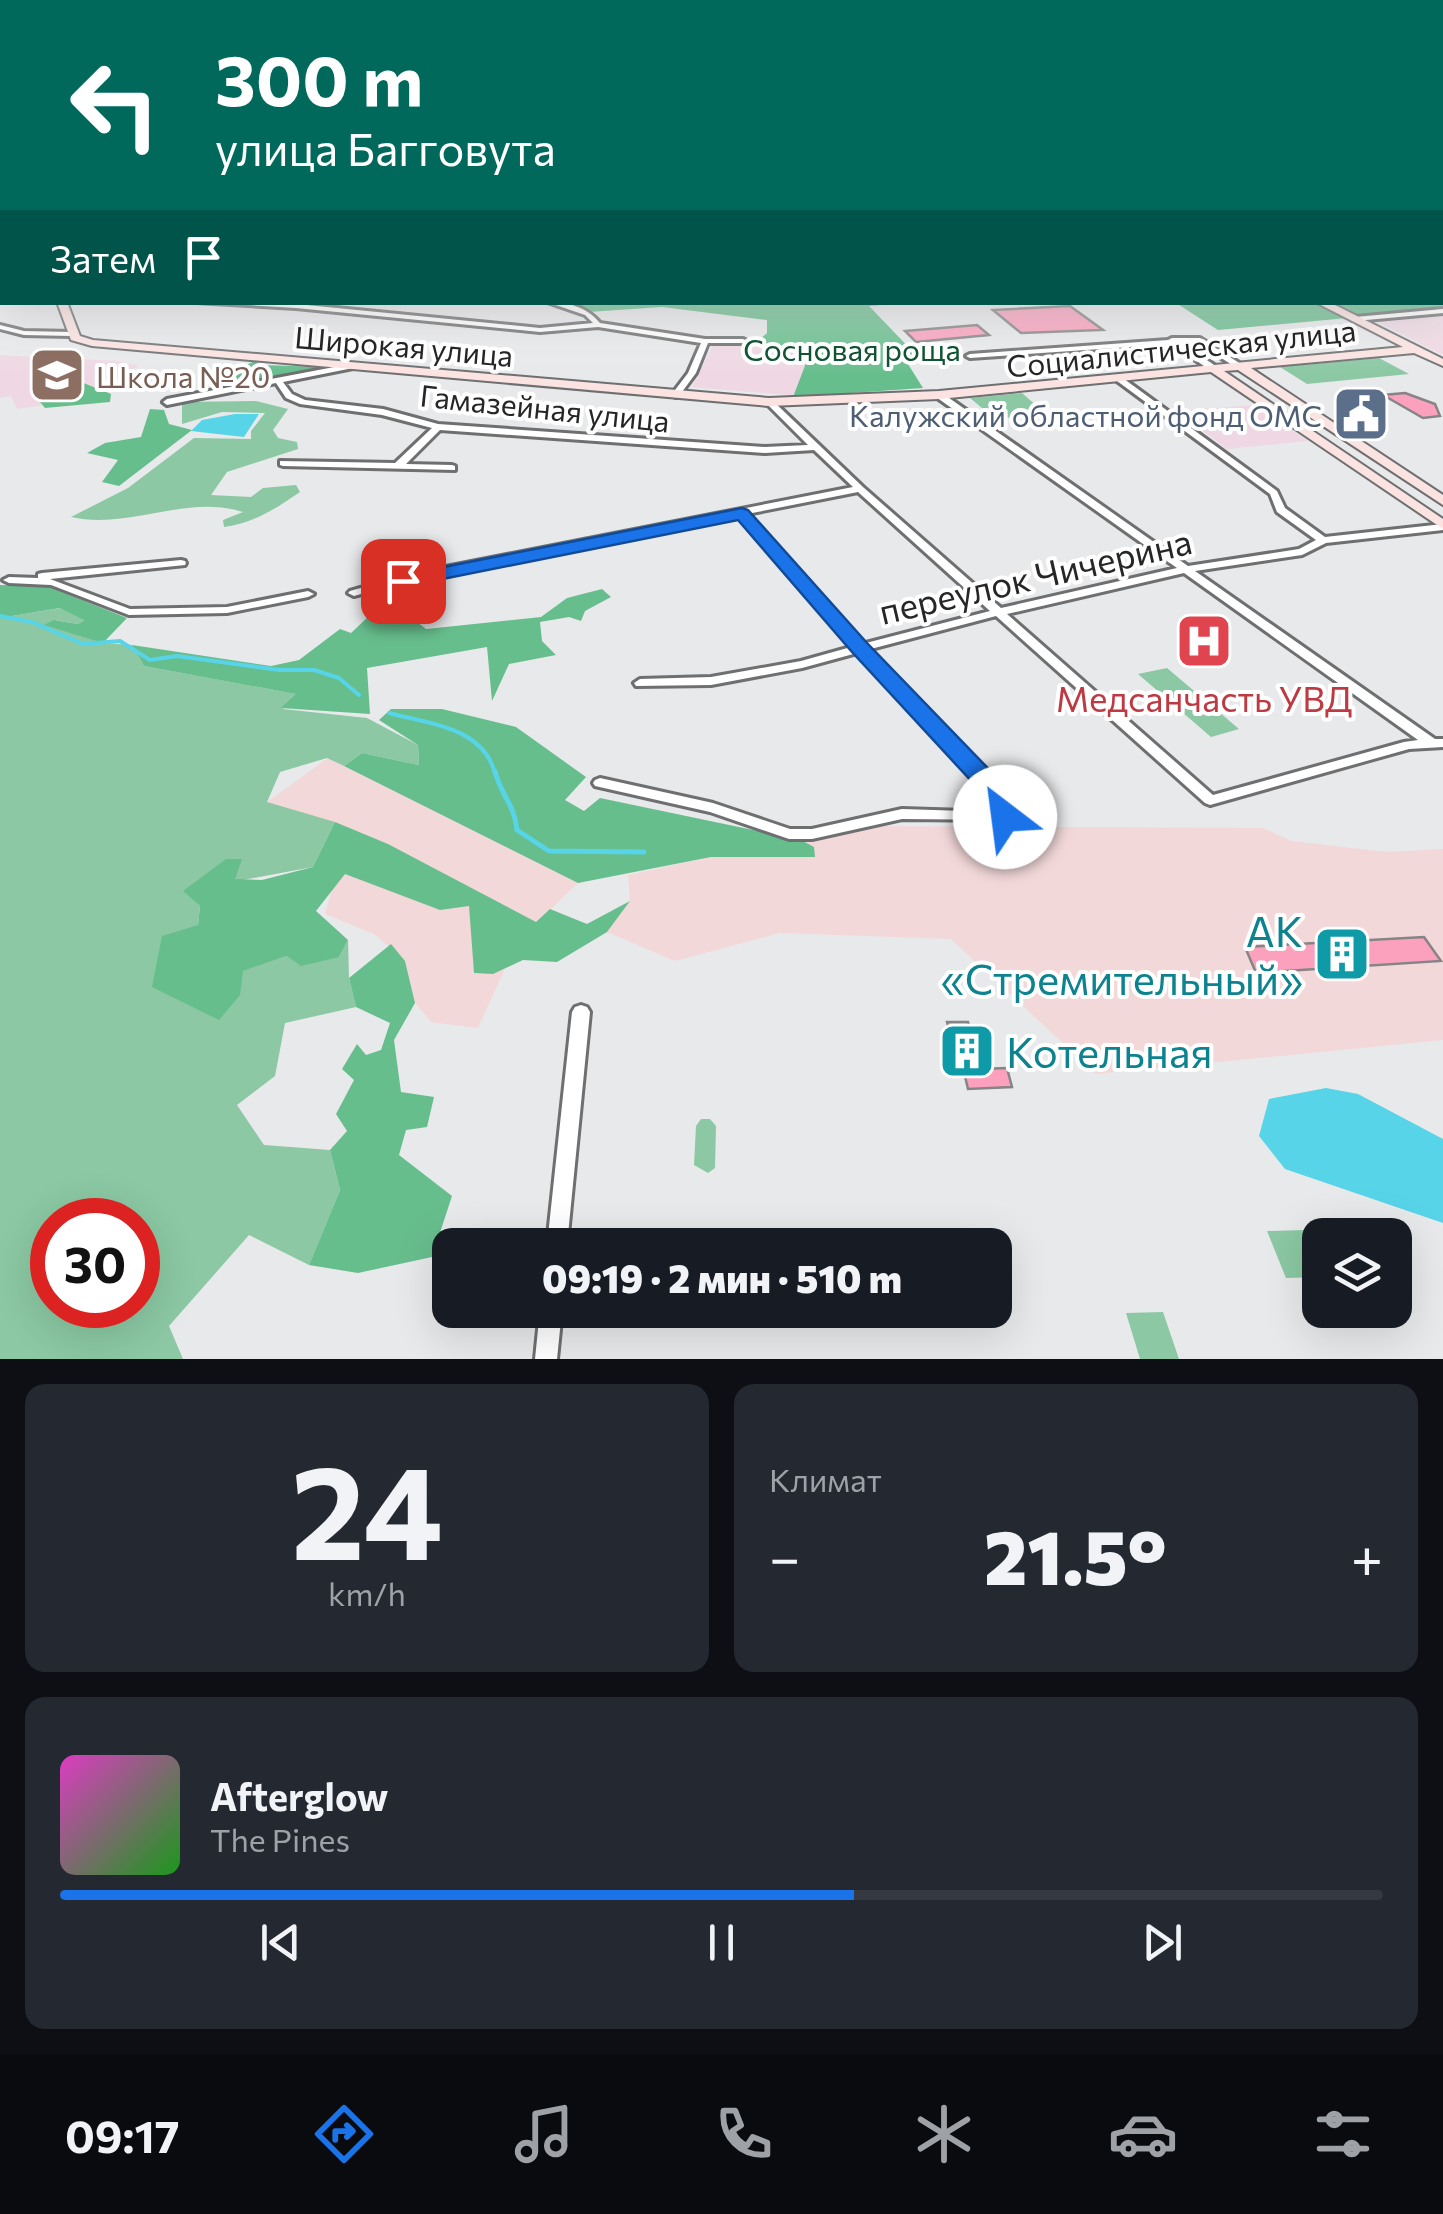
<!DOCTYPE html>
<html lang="ru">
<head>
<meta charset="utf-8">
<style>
	body { margin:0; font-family:Commissioner,sans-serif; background:#242831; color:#f1f3f6; height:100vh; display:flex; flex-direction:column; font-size:38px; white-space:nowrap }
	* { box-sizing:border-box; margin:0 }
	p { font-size:32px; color:#9ea1a6 }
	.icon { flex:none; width:55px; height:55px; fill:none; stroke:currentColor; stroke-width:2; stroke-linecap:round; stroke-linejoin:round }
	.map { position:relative; height:1359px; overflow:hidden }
	.drawer { display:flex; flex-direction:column; gap:25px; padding:25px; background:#0d0f14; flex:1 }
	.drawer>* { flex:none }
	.banner { position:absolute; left:0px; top:0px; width:1445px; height:305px; box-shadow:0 10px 40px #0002; background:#00695c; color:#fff; overflow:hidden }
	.tools { position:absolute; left:1302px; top:1218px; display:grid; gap:20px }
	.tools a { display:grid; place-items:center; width:110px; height:110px; border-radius:20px; background:#171b24; box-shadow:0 10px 40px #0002; font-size:50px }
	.speed { position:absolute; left:30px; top:1198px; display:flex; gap:20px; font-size:50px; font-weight:700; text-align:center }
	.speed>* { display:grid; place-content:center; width:130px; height:130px; border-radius:50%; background:#171b24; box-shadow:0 10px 40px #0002; line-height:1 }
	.speed .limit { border:15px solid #d22; background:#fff; color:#111 }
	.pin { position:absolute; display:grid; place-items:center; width:85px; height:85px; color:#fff; margin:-42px; border-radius:20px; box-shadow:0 5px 15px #0006 }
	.me { position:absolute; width:110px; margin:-55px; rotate:330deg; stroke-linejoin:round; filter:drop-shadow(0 0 8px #0008) }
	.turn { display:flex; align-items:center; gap:35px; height:210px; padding:0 50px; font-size:45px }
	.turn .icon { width:130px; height:130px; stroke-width:2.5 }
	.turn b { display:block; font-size:70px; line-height:85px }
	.then { display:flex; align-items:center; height:95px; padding:0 50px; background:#0003; gap:20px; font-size:38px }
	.big { font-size:75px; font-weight:800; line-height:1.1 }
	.drawer .widget { flex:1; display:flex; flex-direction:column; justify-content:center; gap:15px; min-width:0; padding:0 35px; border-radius:20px; background:#242831 }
	.drawer .dial { align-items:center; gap:0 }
	.dial b { font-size:130px; line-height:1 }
	.song { display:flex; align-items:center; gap:30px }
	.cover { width:120px; height:120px; border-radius:15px; background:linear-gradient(135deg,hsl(310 70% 55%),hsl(120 70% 35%)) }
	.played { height:10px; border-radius:5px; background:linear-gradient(90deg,#1a73e8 60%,#363941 60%) }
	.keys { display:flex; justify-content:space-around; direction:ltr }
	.heat { display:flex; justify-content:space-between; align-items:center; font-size:55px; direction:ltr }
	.drawer .tiles { flex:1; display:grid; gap:25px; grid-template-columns:1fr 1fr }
	.widget:last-child { grid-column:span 2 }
	.trip { position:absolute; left:432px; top:1228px; width:580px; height:100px; border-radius:20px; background:#171b24; box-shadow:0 10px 40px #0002; font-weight:800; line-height:100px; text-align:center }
	.tabs { display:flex; height:160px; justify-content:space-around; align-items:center; background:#090b0e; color:#9ea1a6 }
	.tabs .icon { width:70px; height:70px }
	.tabs .on { color:#1a73e8 }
	.tabs b { font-size:45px; color:#f1f3f6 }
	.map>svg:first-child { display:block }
	.industrial { fill:#f3d8d9 }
	.education { fill:#efd8e3 }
	.green { fill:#8bc8a3; fill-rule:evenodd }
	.forest { fill:#67be8d }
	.water { fill:#57d4e8 }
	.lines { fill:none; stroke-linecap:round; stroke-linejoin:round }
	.stream-far1 { stroke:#57d4e8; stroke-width:4 }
	.stream { stroke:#57d4e8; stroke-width:5 }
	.building { fill:#fba1be; stroke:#868485; stroke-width:2.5 }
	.street-casing { stroke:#6e6f70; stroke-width:6 }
	.secondary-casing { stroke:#6e6f70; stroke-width:4 }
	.street { fill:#fff; fill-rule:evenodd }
	.secondary { fill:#fbe3e1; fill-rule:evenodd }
	.route { fill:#1a73e8; stroke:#114b97; stroke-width:2.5 }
	.labels { text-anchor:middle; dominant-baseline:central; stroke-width:8; stroke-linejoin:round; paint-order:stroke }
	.far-street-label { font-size:30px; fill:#262627; stroke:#fff }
	.far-park-label { font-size:30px; fill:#105434; stroke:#fff }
	.far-education-label { font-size:30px; fill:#785e54; stroke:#fff; text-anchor:start }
	.far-service-label { font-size:30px; fill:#4e5e75; stroke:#fff; text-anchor:end }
	.street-label { font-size:35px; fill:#262627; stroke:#fff }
	.health-label { font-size:35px; fill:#be3a42; stroke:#fff }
	.near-culture-label { font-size:42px; fill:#0d838f; stroke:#fff; text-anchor:end }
</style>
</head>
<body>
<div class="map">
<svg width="1443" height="1359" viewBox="0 0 1443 1359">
	<rect width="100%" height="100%" fill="#e8e9eb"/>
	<path class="industrial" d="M328 758 578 883 517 942 478 1028 431 1022 415 1003 405 961 374 934 325 914 333 886 267 802Z
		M867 826 1263 828 1292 841 1386 852 1443 849V1040L1096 1074 951 939 780 933 675 961 607 932 630 901 628 875 711 857H814V847L801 840Z"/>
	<path class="education" d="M1443 315V355L1376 321Z
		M715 341 854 355 801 396 692 387Z
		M0 355 116 361 140 366 94 382 112 396 17 409 11 396 0 398Z
		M1255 405 1308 441 1227 449 1176 411Z"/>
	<path class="green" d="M1379 358 1409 374 1307 384 1280 367Z
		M1022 393 1046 414 995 419 970 398Z
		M256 401 288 409 273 430 278 438 297 442 298 449 227 472 211 495 251 497 263 488 296 485 300 492C275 509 254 523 224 527L223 520 243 512C185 494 129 530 71 517L128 488 194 438 251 439V431L265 413 222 412 182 424V402Z
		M61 608 85 619 78 624 55 620 103 643 132 645 144 666 297 694 283 709 367 718 418 745 419 765 362 753 344 766 327 758 280 772 267 802 335 822 313 867 184 891 200 906 198 925 242 971 287 956 339 957 348 940 349 978 356 1007 285 1023 275 1076 237 1105 264 1145 330 1150 340 1190 309 1265 249 1235 169 1326 183 1359H0V618ZM52 1220H138V1305H52Z
		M1167 668 1239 729 1211 737 1138 674Z
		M701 1119H710L716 1126 715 1168 708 1173 694 1165 696 1126Z
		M1341 1229 1344 1235H1320V1277L1286 1278 1267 1231Z
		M1163 1312 1179 1359H1140L1126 1313Z"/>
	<path class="forest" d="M1443 284V309L1218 330 1176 303 1442 302Z
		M555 303H908L869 306 918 357 908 364 923 388 793 397 811 350 754 344 767 333V320L662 307 588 312Z
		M255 361 262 365 324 367 247 384 235 379 232 371Z
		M81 382 111 394 110 402 45 408 36 397Z
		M150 409 164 410 169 424 192 430 119 486 102 482 118 460 87 453 105 443 141 437Z
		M409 583 407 614 426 629 541 617 567 598 602 589 611 597 585 611 581 621 569 617 540 622 542 641 556 655 509 664 492 701 487 647 367 668 370 714 281 708 296 694 144 666 132 645 271 666 299 660 340 629 351 633 368 617 390 615 392 588Z
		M0 585 47 586 127 618 103 643 44 625 54 620 78 624 84 620 60 608 0 618Z
		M391 709H442L516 727 586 777 565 800 584 811 600 798 801 840 814 847 815 857H711L578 883 344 766 362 753 419 765 418 745 379 720Z
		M335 822 388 844 536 922 550 909 587 924 630 901 607 932 557 962 523 960 493 974 474 973 469 906 440 910 345 874 316 911 348 940 339 957 301 966 287 956 243 971 240 995 219 1020 152 987 162 936 198 925 200 906 183 891 226 859H242L235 879 262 880 313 867Z
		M391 944 405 961 415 1003 394 1040 401 1092 434 1097 427 1127 406 1130 399 1155 452 1196 432 1257 358 1273 309 1265 340 1190 330 1150 347 1131 336 1114 354 1080 342 1069 357 1044 366 1055 381 1050 390 1023 356 1007 349 978Z"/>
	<path class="water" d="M235 414H259L244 437 191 431 202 420Z
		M1326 1088 1358 1094 1443 1139V1223L1285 1169 1259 1136 1269 1099Z"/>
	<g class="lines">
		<path class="stream-far1" d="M0 616 32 622 83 644 120 641 150 660 177 656 279 670H314L339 678 359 695
			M389 713C429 724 484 727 495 774"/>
		<path class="stream" d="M495 771C500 794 515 805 517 830L549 851 644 852"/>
	</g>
	<path class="building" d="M1070 306 1103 330 1021 333 993 310Z
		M977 325 989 335 916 342 905 331Z
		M1405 393 1435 404 1440 416 1423 418 1383 395Z
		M1424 937 1441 961 1256 973 1245 947Z
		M947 1022H968L980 1069 1007 1068 1012 1087 968 1089 955 1034H950Z"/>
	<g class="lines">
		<g class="street-casing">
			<path id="street" d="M0 214H2V218H0Z
				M0 231H2V235H0Z
				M196 302 296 304 540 328 593 323 585 315 547 302C568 302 587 307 600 323L705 339H743L747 341 743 343H708L696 373 679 396 676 397 672 394 688 373 701 343 598 327 540 332 296 308Z
				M1443 309V313L1355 321 1351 319 1355 317Z
				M0 325 24 331 72 332 76 334 72 336 24 335 0 329Z
				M1172 338H1200L1244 366 1237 368 1196 342 1182 343 1217 367V371H1211L1173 344 970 358 966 356 970 354 1168 340Z
				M350 364 354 366 353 368 283 382 292 394 305 400 383 409 438 424 765 447 808 445 765 402 772 400 863 487 1001 608 1177 568 936 397V393H942L1188 566 1299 549 1316 540 1277 512 1270 494 1113 378 1120 376 1277 491 1285 508 1325 537 1443 524V530L1326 543 1302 555 1195 571 1435 739H1443V747L1409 749 1210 805 1205 803 996 616 867 650 1003 791 1012 817 1010 820 902 819 812 839H789L710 812 595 786 593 783 595 780 600 778 713 803 790 829H812L902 809 996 812 991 796 857 653 802 668 711 685 636 686 634 683 640 679 711 677 801 661 851 647 738 516 412 580 354 596 348 593 350 591 410 574 853 487 814 450 765 453 440 430 406 464 452 465 455 466V470L283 466 280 465V461L395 463 432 428 382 415 300 404 286 398 276 383 167 405 163 402 167 399ZM858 492 990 611 862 644 747 514ZM1184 573 1418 740 1404 742 1213 795 1007 614Z
				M181 560 185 561 186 563 185 565 50 579 130 609 227 607 308 591 314 594 308 597 227 613 129 615 51 585 9 583 3 580 9 577 38 578V574L42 573Z
				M581 1005 587 1007 590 1012 567 1245H547L572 1012 575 1007Z
				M540 1310H562L557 1359H535Z"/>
		</g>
		<g class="secondary-casing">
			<path id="secondary" d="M0 282H2V288H0Z
				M57 302H67L80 336 93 340 769 398 939 391 1403 347 1315 302H1329L1443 359V366L1414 353 1251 368 1443 495V505L1238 370 1224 371 1443 519V529L1211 372 939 399 769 406 92 346 71 340Z"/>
		</g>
		<use href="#street" class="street"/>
		<use href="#secondary" class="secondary"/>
	</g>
	<linearGradient id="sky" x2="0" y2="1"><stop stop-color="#6ec1e8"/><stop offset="0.49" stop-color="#f5f5f6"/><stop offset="1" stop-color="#f5f5f6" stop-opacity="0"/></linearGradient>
	<rect width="1443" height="374" fill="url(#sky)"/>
	<path class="route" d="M742 508 748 510 867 643 1007 788 1018 817 1015 824H996L986 797 852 652 738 520 403 587 393 581 403 575Z"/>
	<defs>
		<g id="school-square" transform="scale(2.875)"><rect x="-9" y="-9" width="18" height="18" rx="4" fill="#8d6e63" stroke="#fff"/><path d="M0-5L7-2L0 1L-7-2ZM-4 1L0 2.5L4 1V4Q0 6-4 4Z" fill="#fff"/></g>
		<g id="civic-square" transform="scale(2.875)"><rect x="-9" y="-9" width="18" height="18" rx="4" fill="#5c6f8a" stroke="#fff"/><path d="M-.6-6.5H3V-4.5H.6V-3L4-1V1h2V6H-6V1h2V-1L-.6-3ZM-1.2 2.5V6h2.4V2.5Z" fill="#fff"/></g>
		<g id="hospital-square" transform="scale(2.875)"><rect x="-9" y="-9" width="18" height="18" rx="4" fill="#e0444e" stroke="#fff"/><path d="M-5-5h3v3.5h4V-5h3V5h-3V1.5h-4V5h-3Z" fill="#fff"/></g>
		<g id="building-square" transform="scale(2.875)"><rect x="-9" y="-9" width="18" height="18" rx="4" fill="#0f9aa8" stroke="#fff"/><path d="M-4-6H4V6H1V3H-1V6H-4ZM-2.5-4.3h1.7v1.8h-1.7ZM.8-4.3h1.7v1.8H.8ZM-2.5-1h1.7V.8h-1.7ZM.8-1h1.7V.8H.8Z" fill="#fff"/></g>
	</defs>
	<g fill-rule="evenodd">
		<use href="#school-square" x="57" y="375"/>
		<use href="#civic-square" x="1361" y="414"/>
		<use href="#hospital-square" x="1204" y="641"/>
		<use href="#building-square" x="1342" y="954"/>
		<use href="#building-square" x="967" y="1051"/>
	</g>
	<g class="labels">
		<g class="far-street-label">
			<text transform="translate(404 345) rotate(5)">Широкая улица</text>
			<text transform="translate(1181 347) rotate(-6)">Социалистическая улица</text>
			<text transform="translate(545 407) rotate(6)">Гамазейная улица</text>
		</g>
		<g class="far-park-label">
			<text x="852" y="348">Сосновая роща</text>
		</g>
		<g class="far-education-label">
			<text x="96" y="375">Школа №20</text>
		</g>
		<g class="far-service-label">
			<text x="1322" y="414">Калужский областной фонд ОМС</text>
		</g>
		<g class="street-label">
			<text transform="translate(1035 575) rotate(-13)">переулок Чичерина</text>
		</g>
		<g class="health-label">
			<text x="1204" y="697">Медсанчасть УВД</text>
		</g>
		<g class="near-culture-label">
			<text x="1303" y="930">АК<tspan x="1303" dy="48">«Стремительный»</tspan></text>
			<text x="1006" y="1051" text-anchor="start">Котельная</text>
		</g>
	</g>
</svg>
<div class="tools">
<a><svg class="icon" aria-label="layers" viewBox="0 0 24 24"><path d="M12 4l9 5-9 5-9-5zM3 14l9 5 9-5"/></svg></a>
</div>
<div class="speed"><div class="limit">30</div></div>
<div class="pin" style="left:403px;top:581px;background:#d93025"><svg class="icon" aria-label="arrive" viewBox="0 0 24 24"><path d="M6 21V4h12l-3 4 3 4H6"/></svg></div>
<svg class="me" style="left:1005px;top:817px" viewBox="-20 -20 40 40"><circle r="19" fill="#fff"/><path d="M0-13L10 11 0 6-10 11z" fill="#1a73e8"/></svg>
<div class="trip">09:19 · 2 мин · 510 m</div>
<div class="banner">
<div class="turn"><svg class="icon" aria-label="left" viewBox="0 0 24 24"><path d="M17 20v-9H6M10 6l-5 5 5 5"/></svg><div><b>300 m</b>улица Багговута</div></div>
<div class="then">Затем<svg class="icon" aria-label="arrive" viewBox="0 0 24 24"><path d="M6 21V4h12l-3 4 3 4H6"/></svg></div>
</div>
</div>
<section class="drawer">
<div class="tiles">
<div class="widget dial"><b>24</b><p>km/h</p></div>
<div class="widget"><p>Климат</p>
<div class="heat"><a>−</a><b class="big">21.5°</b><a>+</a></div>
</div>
<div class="widget">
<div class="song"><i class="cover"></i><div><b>Afterglow</b><p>The Pines</p></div></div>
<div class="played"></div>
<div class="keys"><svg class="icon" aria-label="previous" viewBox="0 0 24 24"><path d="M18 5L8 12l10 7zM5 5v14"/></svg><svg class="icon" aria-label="pause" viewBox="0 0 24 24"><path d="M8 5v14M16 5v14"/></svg><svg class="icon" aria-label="next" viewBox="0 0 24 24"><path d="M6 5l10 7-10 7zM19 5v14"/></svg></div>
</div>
</div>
</section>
<nav class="tabs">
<b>09:17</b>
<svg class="icon on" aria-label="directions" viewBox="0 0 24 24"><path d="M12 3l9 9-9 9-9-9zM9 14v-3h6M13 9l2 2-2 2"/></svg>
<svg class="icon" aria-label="music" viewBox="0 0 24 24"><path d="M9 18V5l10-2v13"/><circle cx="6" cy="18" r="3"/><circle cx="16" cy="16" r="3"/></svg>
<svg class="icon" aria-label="phone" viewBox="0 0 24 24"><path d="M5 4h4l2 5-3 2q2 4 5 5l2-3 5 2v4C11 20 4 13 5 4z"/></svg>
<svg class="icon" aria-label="climate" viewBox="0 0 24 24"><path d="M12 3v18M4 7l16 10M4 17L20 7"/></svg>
<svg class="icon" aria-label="car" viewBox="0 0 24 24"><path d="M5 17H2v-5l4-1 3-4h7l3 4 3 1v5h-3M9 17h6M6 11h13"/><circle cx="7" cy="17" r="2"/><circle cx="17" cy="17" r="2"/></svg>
<svg class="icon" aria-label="filters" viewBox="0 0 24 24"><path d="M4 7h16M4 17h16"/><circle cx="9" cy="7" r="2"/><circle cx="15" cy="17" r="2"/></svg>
</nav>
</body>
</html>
